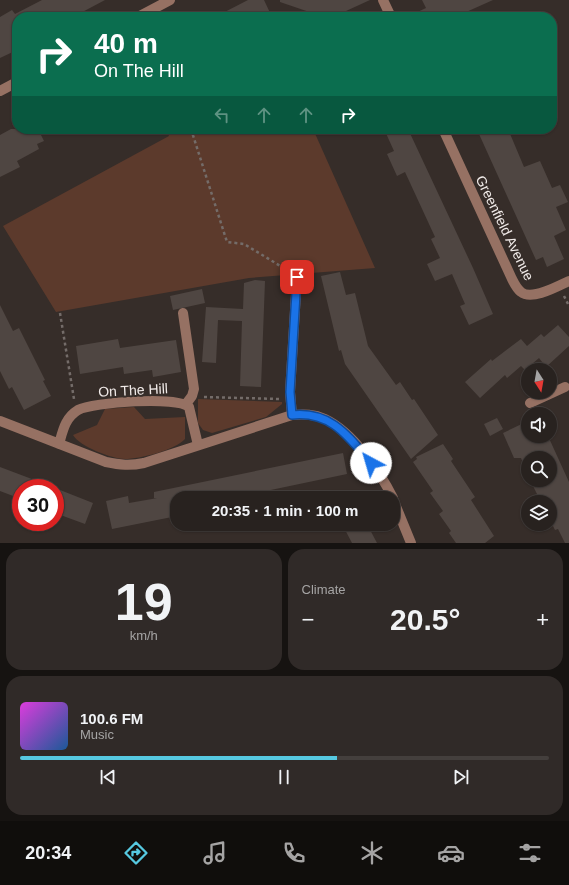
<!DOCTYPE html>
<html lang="en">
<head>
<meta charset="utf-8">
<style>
	body { margin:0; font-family:Arial,sans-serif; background:#302a28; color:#f1f3f6; height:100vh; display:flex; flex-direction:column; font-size:15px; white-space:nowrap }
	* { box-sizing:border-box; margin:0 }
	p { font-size:13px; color:#a5a4a4 }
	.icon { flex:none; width:22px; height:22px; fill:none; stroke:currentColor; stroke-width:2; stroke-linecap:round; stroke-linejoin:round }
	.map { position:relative; height:543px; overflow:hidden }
	.side { display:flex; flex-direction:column; gap:6px; padding:6px; background:#161311; flex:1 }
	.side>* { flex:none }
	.hud { position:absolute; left:12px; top:12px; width:545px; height:122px; border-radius:16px; box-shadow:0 1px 3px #0004,0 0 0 1px #443f3d; background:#0b6e4f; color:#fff; overflow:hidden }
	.needle { width:26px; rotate:169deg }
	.fabs { position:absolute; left:521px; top:363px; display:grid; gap:8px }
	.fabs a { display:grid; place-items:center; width:36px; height:36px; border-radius:50%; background:#28221f; box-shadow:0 1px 3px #0004,0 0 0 1px #443f3d; font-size:20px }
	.speed { position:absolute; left:12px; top:479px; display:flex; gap:8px; font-size:20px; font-weight:700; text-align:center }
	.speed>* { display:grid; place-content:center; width:52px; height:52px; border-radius:50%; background:#28221f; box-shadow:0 1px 3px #0004,0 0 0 1px #443f3d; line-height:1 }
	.speed .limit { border:6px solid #d22; background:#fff; color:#111 }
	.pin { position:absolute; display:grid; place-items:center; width:34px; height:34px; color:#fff; margin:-17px; border-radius:8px; box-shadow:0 2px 6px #0006 }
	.me { position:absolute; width:44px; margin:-22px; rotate:321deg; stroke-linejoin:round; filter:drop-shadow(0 0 3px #0008) }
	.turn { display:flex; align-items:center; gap:14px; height:84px; padding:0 16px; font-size:18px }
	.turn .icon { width:52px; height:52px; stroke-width:2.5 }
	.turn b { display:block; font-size:28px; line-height:34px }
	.lanes { display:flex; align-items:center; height:38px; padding:0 16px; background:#0003; justify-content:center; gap:20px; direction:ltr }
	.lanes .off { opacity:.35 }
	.big { font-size:30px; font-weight:700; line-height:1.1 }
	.side .widget { flex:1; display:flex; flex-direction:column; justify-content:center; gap:6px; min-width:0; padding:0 14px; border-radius:16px; background:#302a28 }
	.side .dial { align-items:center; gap:0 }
	.dial b { font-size:52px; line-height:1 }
	.song { display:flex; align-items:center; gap:12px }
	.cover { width:48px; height:48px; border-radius:6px; background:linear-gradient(135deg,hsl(300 70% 55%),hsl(210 70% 35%)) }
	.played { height:4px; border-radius:2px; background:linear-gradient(90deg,#56c9e1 60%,#443f3d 60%) }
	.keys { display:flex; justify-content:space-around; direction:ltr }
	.heat { display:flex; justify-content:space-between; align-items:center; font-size:22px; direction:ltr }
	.side .tiles { flex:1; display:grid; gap:6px; grid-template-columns:1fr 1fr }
	.widget:last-child { grid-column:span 2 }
	.trip { position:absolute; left:170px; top:491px; width:230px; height:40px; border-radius:16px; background:#28221f; box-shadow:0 1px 3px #0004,0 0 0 1px #443f3d; font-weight:700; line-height:40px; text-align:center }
	.tabs { display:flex; height:64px; justify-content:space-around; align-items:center; background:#100e0c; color:#a5a4a4 }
	.tabs .icon { width:28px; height:28px }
	.tabs .current { color:#56c9e1 }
	.tabs b { font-size:18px; color:#f1f3f6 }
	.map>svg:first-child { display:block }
	.green { fill:#5c3a2c }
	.building { fill:#4f4642 }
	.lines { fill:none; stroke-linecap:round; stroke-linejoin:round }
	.path { stroke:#746c69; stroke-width:2.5; stroke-dasharray:3 3; stroke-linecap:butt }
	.minor { stroke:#967163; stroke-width:10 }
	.route-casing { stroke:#114b97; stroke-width:10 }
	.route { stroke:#1a73e8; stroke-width:7 }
	.labels { text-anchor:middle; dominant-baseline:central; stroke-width:4; stroke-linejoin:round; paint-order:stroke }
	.street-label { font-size:14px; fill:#f1ebe9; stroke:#362d29 }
</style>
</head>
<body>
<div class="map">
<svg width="569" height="543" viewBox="0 0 569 543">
	<rect width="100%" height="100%" fill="#362d29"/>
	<path class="green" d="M166 129H313L375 268 249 278 56 312 3 226 169 136Z
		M198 399 282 402V404L266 417 212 433 203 430 198 423Z
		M134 407 145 419 185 417V439C175 450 140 459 125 459 112 459 79 446 73 435L97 425 105 409Z"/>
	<path class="building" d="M42 0H105L73 17H16L17 50 0 58V17L12 10 15 14Z
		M248 0H264L272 17H215Z
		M280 0H370L346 11 349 17H324L280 2Z
		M422 0H493L455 17H407L426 8Z
		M11 129H38L44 141 37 144 39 149 17 161 20 167 0 177V135Z
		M384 129H408L473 268 493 314 469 325 460 306 465 304 452 274 435 281 427 264 440 258 431 239 435 237 405 172 397 176 387 154 394 151Z
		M490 129H508L524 167 540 161 552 188 560 185 568 202 556 207 566 230 554 236 564 259 547 267 543 257 536 260 479 134Z
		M340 272 346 295 355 293 368 346 396 385 400 382 412 400 414 399 438 435 411 459 345 364 341 350 339 351 321 276Z
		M255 280 265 281 261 387 240 386 242 321 218 320 216 363 202 362 206 307 243 309 244 283Z
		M202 289 205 303 173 310 170 296Z
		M0 305 13 331 19 328 45 380 43 381 51 396 24 410 12 387 9 389 0 371Z
		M558 325 569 337V346L546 367 539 358 525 370 521 366 507 378 505 375 480 398 465 382 491 359 492 361 521 339 527 346 541 334 544 337Z
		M118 339 120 348 176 340 181 372 153 377 152 370 124 374 123 367 80 374 76 346Z
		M497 418 503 429 490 436 484 424Z
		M528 421V436H548L569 482V543H565L558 529 555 530 550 520V502H541L530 480H550V458H528V475L521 458H514L503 433Z
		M443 444 453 459 451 461 475 497 471 500 494 536 485 543H456L449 533 451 531 439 514 443 511 430 493 433 491 413 462 417 459 416 457Z
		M343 453 347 474 233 498H177V516L112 529 106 501 128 496 129 503 152 499 157 498H154V492Z
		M0 467 53 487V488H21V499L0 491Z
		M55 488 93 503 85 524 55 513Z
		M342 524H367L377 543H352Z"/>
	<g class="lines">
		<path class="path" d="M191 129 227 242 244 244 287 270
			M564 296 569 306
			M60 313 74 399
			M204 397 279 399"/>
		<path class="minor" d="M383 0 391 17
			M138 17 170 0
			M0 91 17 82
			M443 129 512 279C514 283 517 289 521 292 532 301 558 286 569 281
			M183 313 194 389 192 396 186 404
			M530 403 565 387
			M292 415 290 392 297 277
			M0 421 106 462C120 465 130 466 144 463L292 415C304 414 314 414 325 419 353 432 380 472 393 498
			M59 444C63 430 65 418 78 410 93 402 178 396 189 407L198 445
			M393 499 411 543"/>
	</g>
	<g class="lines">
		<g class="route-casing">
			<path id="route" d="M297 277 290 392 292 415C331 411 348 436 371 463"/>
		</g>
		<use href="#route" class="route"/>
	</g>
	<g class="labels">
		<g class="street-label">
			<text transform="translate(505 228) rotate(64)">Greenfield Avenue</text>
			<text transform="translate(133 390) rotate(-3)">On The Hill</text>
		</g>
	</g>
</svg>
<div class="fabs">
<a><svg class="needle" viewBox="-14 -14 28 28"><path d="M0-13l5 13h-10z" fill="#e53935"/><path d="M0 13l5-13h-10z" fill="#a5a4a4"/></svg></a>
<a><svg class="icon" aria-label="sound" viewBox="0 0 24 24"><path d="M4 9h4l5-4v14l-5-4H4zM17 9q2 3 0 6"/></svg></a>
<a><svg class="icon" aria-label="search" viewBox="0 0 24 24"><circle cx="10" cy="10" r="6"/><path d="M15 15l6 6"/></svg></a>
<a><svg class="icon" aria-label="layers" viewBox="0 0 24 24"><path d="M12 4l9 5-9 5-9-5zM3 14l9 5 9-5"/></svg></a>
</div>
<div class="speed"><div class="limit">30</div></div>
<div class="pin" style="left:297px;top:277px;background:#d93025"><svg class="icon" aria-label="arrive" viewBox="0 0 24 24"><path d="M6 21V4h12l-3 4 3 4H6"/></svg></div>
<svg class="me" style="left:371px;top:463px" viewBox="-20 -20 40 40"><circle r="19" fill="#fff"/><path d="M0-13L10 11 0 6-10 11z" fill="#1a73e8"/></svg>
<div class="trip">20:35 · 1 min · 100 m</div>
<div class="hud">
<div class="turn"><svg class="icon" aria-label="right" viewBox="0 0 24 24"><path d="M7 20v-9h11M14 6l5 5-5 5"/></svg><div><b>40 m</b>On The Hill</div></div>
<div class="lanes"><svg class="icon off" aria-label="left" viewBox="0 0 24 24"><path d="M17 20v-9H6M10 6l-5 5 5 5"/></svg><svg class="icon off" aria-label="ahead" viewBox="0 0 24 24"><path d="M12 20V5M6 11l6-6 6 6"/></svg><svg class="icon off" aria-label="ahead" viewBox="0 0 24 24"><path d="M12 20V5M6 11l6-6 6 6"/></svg><svg class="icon" aria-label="right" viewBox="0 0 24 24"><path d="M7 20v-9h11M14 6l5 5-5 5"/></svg></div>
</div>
</div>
<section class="side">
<div class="tiles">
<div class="widget dial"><b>19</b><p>km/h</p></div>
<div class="widget"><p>Climate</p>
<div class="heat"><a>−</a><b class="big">20.5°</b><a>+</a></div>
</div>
<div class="widget">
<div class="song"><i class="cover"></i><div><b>100.6 FM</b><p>Music</p></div></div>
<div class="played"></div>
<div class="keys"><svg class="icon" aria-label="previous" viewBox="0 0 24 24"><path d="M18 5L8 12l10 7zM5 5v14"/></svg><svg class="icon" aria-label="pause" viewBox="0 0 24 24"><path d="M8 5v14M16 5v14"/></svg><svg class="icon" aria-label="next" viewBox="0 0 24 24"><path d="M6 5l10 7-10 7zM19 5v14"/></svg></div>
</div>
</div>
</section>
<nav class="tabs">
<b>20:34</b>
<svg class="icon current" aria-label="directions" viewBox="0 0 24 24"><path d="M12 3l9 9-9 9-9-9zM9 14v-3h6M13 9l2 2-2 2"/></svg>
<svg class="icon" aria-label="music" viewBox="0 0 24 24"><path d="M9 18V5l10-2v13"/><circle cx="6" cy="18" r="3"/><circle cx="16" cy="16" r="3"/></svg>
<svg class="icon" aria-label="phone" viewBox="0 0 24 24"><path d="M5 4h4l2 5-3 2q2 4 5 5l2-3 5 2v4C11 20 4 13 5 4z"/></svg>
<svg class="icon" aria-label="climate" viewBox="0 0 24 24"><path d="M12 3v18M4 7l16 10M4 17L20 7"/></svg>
<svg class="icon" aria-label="car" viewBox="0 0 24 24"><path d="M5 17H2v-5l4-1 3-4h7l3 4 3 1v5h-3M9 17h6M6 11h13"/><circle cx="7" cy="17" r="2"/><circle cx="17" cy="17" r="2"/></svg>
<svg class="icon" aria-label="filters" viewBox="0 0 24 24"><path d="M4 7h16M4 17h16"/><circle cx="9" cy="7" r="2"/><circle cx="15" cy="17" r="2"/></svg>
</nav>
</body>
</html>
